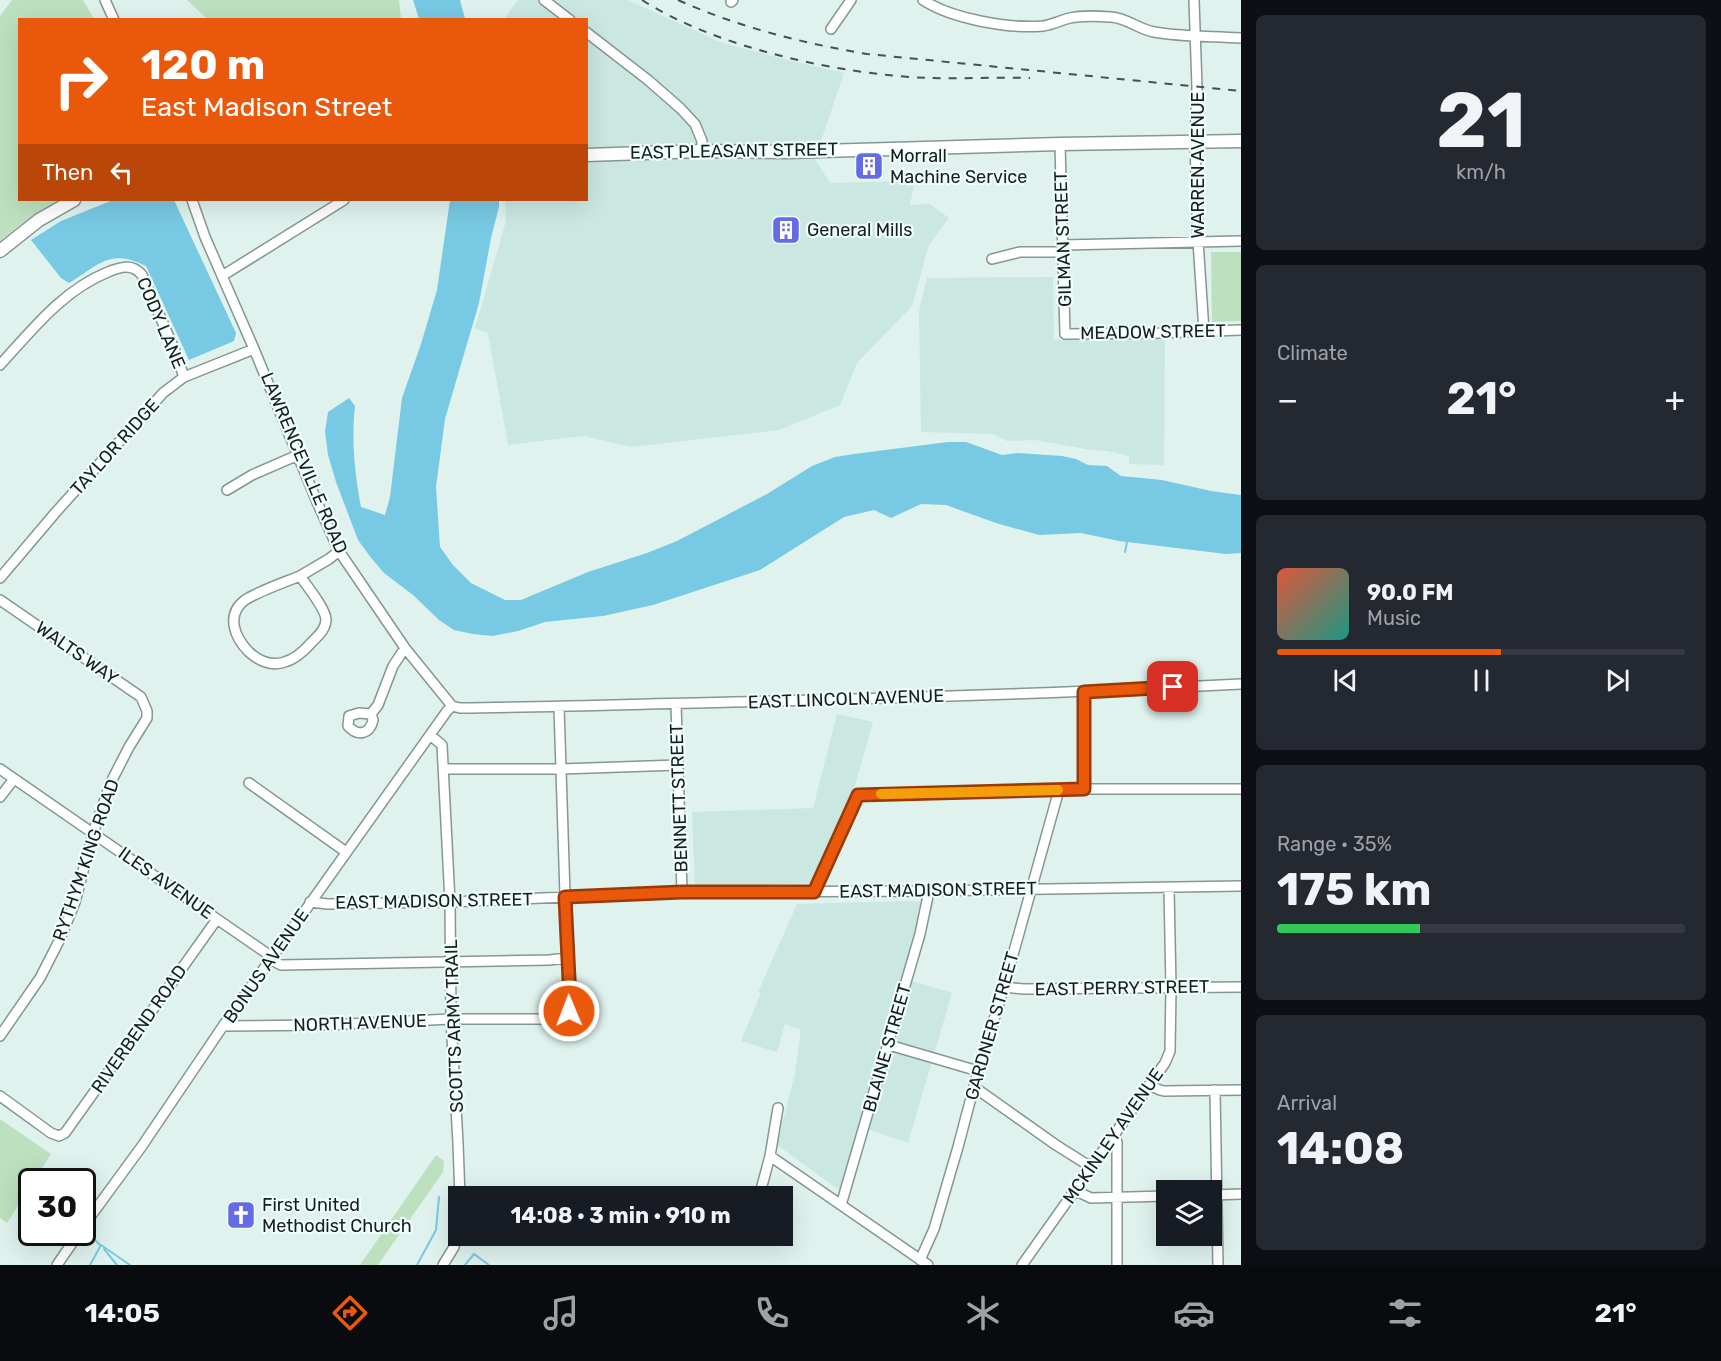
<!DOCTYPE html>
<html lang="en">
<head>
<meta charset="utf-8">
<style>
	body { margin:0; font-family:Rubik,sans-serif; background:#242831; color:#f1f3f6; height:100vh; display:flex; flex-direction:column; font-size:22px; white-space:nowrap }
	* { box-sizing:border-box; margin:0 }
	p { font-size:20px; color:#9ea1a6 }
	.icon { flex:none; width:33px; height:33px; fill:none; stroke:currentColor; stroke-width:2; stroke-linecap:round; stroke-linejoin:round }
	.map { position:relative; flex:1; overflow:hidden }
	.details { display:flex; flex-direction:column; gap:15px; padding:15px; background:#0d0f14; width:480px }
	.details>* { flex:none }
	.banner { position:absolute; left:18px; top:18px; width:570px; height:183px; border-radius:0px; box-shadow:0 6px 24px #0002; background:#ea580c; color:#fff; overflow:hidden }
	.controls { position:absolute; left:1156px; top:1180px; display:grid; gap:12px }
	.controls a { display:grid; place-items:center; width:66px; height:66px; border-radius:0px; background:#171b24; box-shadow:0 6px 24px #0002; font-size:30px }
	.speed { position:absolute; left:18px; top:1168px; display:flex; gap:12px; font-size:30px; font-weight:700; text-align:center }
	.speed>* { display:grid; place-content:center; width:78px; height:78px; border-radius:50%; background:#171b24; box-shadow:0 6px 24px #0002; line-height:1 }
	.speed .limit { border:3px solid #111; border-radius:9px; background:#fff; color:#111 }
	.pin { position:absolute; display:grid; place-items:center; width:51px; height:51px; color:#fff; margin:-26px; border-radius:12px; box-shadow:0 3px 9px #0006 }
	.me { position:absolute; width:66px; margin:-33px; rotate:359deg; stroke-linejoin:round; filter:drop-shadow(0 0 4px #0008) }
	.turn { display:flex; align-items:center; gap:21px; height:126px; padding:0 24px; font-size:27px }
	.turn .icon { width:78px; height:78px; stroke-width:2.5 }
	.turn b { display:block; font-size:42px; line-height:51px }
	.then { display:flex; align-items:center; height:57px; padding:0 24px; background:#0003; gap:12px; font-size:22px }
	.big { font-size:45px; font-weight:700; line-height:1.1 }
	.details .widget { flex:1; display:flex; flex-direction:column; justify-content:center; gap:9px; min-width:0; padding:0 21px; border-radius:9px; background:#242831 }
	.details .dial { align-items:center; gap:0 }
	.dial b { font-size:78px; line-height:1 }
	.song { display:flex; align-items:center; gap:18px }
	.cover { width:72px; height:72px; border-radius:9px; background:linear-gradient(135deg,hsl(10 70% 55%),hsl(170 70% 35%)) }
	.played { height:6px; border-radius:3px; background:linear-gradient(90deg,#ea580c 55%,#363941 55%) }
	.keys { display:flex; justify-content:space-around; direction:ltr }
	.heat { display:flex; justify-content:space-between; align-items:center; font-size:33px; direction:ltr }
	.charge { height:9px; border-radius:4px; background:linear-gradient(90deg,#34c759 35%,#363941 0) }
	.trip { position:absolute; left:448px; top:1186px; width:345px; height:60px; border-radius:0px; background:#171b24; box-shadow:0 6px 24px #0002; font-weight:700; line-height:60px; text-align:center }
	.menu { display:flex; height:96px; justify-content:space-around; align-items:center; background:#090b0e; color:#9ea1a6 }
	.menu .icon { width:42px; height:42px }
	.menu .current { color:#ea580c }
	.menu b { font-size:27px; color:#f1f3f6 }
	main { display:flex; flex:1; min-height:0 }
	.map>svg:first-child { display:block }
	.built { fill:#cbe7e2 }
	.green { fill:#bde1bf }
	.water { fill:#78c9e3 }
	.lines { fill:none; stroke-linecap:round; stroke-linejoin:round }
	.stream { stroke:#78c9e3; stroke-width:2 }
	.minor-casing { stroke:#859793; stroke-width:12 }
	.major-casing { stroke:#859793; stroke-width:15 }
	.minor { stroke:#fff; stroke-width:9 }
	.major { stroke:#fff; stroke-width:12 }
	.rail { stroke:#47514f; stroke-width:2; stroke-dasharray:8 8; stroke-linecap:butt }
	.route-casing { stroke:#983908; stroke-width:15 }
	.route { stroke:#ea580c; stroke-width:10 }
	.slow { stroke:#f59e0b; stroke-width:10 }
	.labels { text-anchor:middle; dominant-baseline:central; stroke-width:4.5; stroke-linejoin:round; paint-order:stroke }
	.street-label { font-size:18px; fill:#171e1d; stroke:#effefb }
	.poi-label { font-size:18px; fill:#171e1d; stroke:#effefb; text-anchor:start }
</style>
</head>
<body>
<main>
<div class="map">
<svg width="1241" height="1265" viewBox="0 0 1241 1265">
	<rect width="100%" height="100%" fill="#dff2ee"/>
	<path class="built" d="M518 0H628L720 42 787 60 844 73 815 159 830 183 915 181 910 205 930 204 949 218 929 245 912 306 857 363 840 405 779 430 631 447 583 436 508 445 488 333 475 328 506 221 505 200H586V20L504 19Z
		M1053 277 1054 340 1165 338 1164 465 1129 464V456L1107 451 1086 449 1035 440 1007 441 993 434 921 432V434L919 311 927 278Z
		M837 714 873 722 842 831 815 883 695 887 692 812 813 808Z
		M911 901 934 902 912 981 952 993 908 1143 861 1127 842 1192 777 1145 795 1073 801 1030 785 1024 777 1052 741 1041 761 993 758 992 797 904Z"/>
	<path class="green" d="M12 0H83L94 19 20 20V200H69L25 222 0 241V16Z
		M187 0H399L401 19 254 20V18L252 20 207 19Z
		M1211 252H1241V321L1212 322Z
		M0 1119 51 1154 33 1182H32L31 1185 7 1223 0 1218Z
		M436 1155 444 1161 443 1172 378 1265H360Z"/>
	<path class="water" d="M413 0H460L465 19H419Z
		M113 200H174L236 333 234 341 189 360 146 266C110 248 100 264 69 283L61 278 31 240 61 221Z
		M450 200H499V207L491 238 479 303 445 419 436 487 440 547 453 565 471 583 505 600H521L588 572 647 553 677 541 767 494 812 466 835 457 854 454 948 442H966L1002 455 1018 453 1062 456 1076 459 1088 465 1107 466 1121 476 1162 480 1211 491 1241 495V553L1226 554 1119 541 1081 533 1039 535 996 523 946 505 921 504 891 518 874 510 844 517 760 570 653 605 603 616 545 622 518 631 493 636 473 634 454 630 439 620 413 595 384 573 372 559 358 540 336 482 328 455 325 431 328 412 349 398 355 406C351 441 355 474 361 507L385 515 390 497 402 398 421 344 437 290Z"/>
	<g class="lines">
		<path class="stream" d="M1125 552 1127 542
			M55 1171 58 1172 61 1182
			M95 1240 100 1245
			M101 1245 130 1265
			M104 1249 117 1265
			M90 1265 101 1245
			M417 1265 436 1230 439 1197
			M465 1265 474 1254 489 1265"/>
		<g class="minor-casing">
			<path id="minor" d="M105 0 114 20
				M544 0 570 20
				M923 0C952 19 1009 29 1043 26 1052 25 1061 20 1070 18 1083 15 1097 16 1111 17 1127 18 1138 29 1154 32 1181 37 1213 36 1241 38
				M1194 0 1197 87 1195 142 1198 241 1204 331
				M731 2 733 0
				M831 29 851 0
				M586 32 648 80 680 108 695 124 702 141V151
				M1060 144 1065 334 1161 333 1241 330
				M192 200 205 237 254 349 317 502 339 551 405 648 452 706
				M1063 245 1241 241
				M992 259 1020 252H1063
				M222 276 344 200
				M0 365C32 330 63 290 108 272 120 267 132 263 142 275L175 351 184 377
				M227 490 252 475 298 455
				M300 576C307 586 325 608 326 619 326 629 319 635 312 642 294 663 272 673 249 652 235 638 225 615 245 600 257 592 285 582 300 576Z
				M300 576 329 559 339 551
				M0 578 56 512 163 393 184 377 254 349
				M0 600 141 697 147 711V718L129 747 111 782 93 833 75 902 60 939 40 978 0 1036
				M1084 692V789
				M676 704 682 892
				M452 706 460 708C551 707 642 704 733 702 902 698 1072 693 1241 684
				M359 713 371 714 373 720C370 734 358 737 348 726L349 716Z
				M371 714 378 705 393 666 405 648
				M430 735 442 745 450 902 451 1019 458 1143 460 1197
				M0 769 272 957 277 963 281 965 549 960 567 958
				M443 769H561L678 765
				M249 783 346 852
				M0 797 14 779
				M814 892 858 795 1084 789H1241
				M310 902 328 904 450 902 682 892 929 891 1241 886
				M1004 987 1024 989 1241 987
				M223 1026 326 1025 451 1019H557L567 1015 569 1011 570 1000 567 958 559 707
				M889 1045 978 1071
				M1149 1085 1160 1090 1164 1091 1241 1090
				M974 1087 1056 1145 1091 1167
				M1215 1090 1218 1265
				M0 1096 51 1133 59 1136 65 1133 217 919
				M1113 1136 1117 1142V1265
				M770 1156 928 1265
				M1074 1190 1091 1198 1167 1196
				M1213 1195 1241 1194
				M759 1197 770 1156 778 1108
				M841 1205 920 934 929 891
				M82 1228 142 1146 223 1026 447 711 452 706
				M920 1260 934 1229 958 1147 978 1071 1004 987 1059 790
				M57 1265 79 1233
				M443 1265 454 1247 459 1222
				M1022 1265 1165 1063 1170 1051 1171 988 1169 888"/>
		</g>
		<g class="major-casing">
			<path id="major" d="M586 155 702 151 788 152 1060 144 1241 141
				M0 251 39 220 74 200"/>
		</g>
		<use href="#minor" class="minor"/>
		<use href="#major" class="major"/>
		<path class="rail" d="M642 0C717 48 841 75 930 78 963 79 997 77 1030 78
			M678 0C738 27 802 43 867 54L1241 91"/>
	</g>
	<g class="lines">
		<g class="route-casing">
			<path id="route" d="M569 1011 570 1000 565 897 682 892H814L858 795 1084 789V692L1173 687"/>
		</g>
		<use href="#route" class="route"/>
		<path class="slow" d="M881 794 1058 790"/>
	</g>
	<defs>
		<g id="building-square" transform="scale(1.5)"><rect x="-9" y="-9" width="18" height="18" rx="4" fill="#656be4" stroke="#effefb"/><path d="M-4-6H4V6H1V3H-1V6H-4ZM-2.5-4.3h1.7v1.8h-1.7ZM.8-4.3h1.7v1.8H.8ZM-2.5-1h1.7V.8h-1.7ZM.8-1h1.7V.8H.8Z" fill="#fff"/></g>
		<g id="church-square" transform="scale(1.5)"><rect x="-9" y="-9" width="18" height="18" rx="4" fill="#656be4" stroke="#effefb"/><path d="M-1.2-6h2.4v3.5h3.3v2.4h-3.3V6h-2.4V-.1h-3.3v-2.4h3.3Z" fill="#fff"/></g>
	</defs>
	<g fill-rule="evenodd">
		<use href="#building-square" x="869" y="166"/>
		<use href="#building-square" x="786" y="230"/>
		<use href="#church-square" x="241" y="1215"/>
	</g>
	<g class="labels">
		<g class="street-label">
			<text transform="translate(734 151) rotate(-1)">EAST PLEASANT STREET</text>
			<text transform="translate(1198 165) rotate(-90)">WARREN AVENUE</text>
			<text transform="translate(1063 239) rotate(-92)">GILMAN STREET</text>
			<text transform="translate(161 323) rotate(67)">CODY LANE</text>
			<text transform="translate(1153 332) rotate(-1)">MEADOW STREET</text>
			<text transform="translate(115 447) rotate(-48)">TAYLOR RIDGE</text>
			<text transform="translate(304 463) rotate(67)">LAWRENCEVILLE ROAD</text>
			<text transform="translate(77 653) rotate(35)">WALTS WAY</text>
			<text transform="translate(846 699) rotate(-2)">EAST LINCOLN AVENUE</text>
			<text transform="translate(679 798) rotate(-92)">BENNETT STREET</text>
			<text transform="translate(86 860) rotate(-71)">RYTHYM KING ROAD</text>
			<text transform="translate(166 883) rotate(35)">ILES AVENUE</text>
			<text transform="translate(938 890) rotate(-1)">EAST MADISON STREET</text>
			<text transform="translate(434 901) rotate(-1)">EAST MADISON STREET</text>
			<text transform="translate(266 966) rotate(-55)">BONUS AVENUE</text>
			<text transform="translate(1122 988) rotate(-1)">EAST PERRY STREET</text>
			<text transform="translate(360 1023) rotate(-2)">NORTH AVENUE</text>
			<text transform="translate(454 1026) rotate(-92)">SCOTTS ARMY TRAIL</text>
			<text transform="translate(992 1026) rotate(-74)">GARDNER STREET</text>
			<text transform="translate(139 1029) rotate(-55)">RIVERBEND ROAD</text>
			<text transform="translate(887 1048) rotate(-74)">BLAINE STREET</text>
			<text transform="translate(1113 1136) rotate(-55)">MCKINLEY AVENUE</text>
		</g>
		<g class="poi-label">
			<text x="890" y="156">Morrall<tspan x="890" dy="21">Machine Service</tspan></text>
			<text x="807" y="230">General Mills</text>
			<text x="262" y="1205">First United<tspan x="262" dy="21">Methodist Church</tspan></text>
		</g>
	</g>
</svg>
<div class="controls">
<a><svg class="icon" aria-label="layers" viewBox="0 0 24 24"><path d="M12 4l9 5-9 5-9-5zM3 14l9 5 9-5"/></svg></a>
</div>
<div class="speed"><div class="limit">30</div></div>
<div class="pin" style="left:1173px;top:687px;background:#d93025"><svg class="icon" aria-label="arrive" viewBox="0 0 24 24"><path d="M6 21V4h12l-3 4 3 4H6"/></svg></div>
<svg class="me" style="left:569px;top:1011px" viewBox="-20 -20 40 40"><circle r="17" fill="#ea580c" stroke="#fff" stroke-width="3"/><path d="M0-11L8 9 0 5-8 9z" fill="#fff"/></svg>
<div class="trip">14:08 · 3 min · 910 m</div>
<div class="banner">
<div class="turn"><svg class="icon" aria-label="right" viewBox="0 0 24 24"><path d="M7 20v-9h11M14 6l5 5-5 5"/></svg><div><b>120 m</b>East Madison Street</div></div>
<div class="then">Then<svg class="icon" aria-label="left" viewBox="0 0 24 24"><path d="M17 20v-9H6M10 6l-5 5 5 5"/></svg></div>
</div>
</div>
<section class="details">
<div class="widget dial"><b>21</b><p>km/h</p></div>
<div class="widget"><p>Climate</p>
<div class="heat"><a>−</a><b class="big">21°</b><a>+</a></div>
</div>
<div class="widget">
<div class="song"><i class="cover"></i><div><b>90.0 FM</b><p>Music</p></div></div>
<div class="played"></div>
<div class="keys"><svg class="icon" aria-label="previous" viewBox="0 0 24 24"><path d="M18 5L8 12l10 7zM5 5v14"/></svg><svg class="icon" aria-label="pause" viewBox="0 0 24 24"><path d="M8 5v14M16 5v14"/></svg><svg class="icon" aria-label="next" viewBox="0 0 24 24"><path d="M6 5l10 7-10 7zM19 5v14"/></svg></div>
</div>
<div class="widget"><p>Range · 35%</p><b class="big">175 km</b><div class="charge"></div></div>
<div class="widget"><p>Arrival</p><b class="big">14:08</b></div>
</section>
</main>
<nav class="menu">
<b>14:05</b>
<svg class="icon current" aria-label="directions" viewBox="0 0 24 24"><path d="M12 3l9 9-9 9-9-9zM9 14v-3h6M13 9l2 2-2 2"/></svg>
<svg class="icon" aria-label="music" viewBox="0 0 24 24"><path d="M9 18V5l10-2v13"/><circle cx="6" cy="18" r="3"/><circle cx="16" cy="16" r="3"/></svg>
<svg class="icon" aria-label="phone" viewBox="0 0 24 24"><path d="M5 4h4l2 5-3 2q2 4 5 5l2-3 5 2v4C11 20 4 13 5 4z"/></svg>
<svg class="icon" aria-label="climate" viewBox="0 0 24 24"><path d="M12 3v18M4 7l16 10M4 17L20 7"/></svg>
<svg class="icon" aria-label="car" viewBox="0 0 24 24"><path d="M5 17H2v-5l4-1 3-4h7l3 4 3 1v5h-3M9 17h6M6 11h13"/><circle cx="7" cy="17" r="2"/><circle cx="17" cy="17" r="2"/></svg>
<svg class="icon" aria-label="filters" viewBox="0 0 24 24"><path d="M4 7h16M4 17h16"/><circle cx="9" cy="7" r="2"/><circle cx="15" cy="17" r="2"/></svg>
<b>21°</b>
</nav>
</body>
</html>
